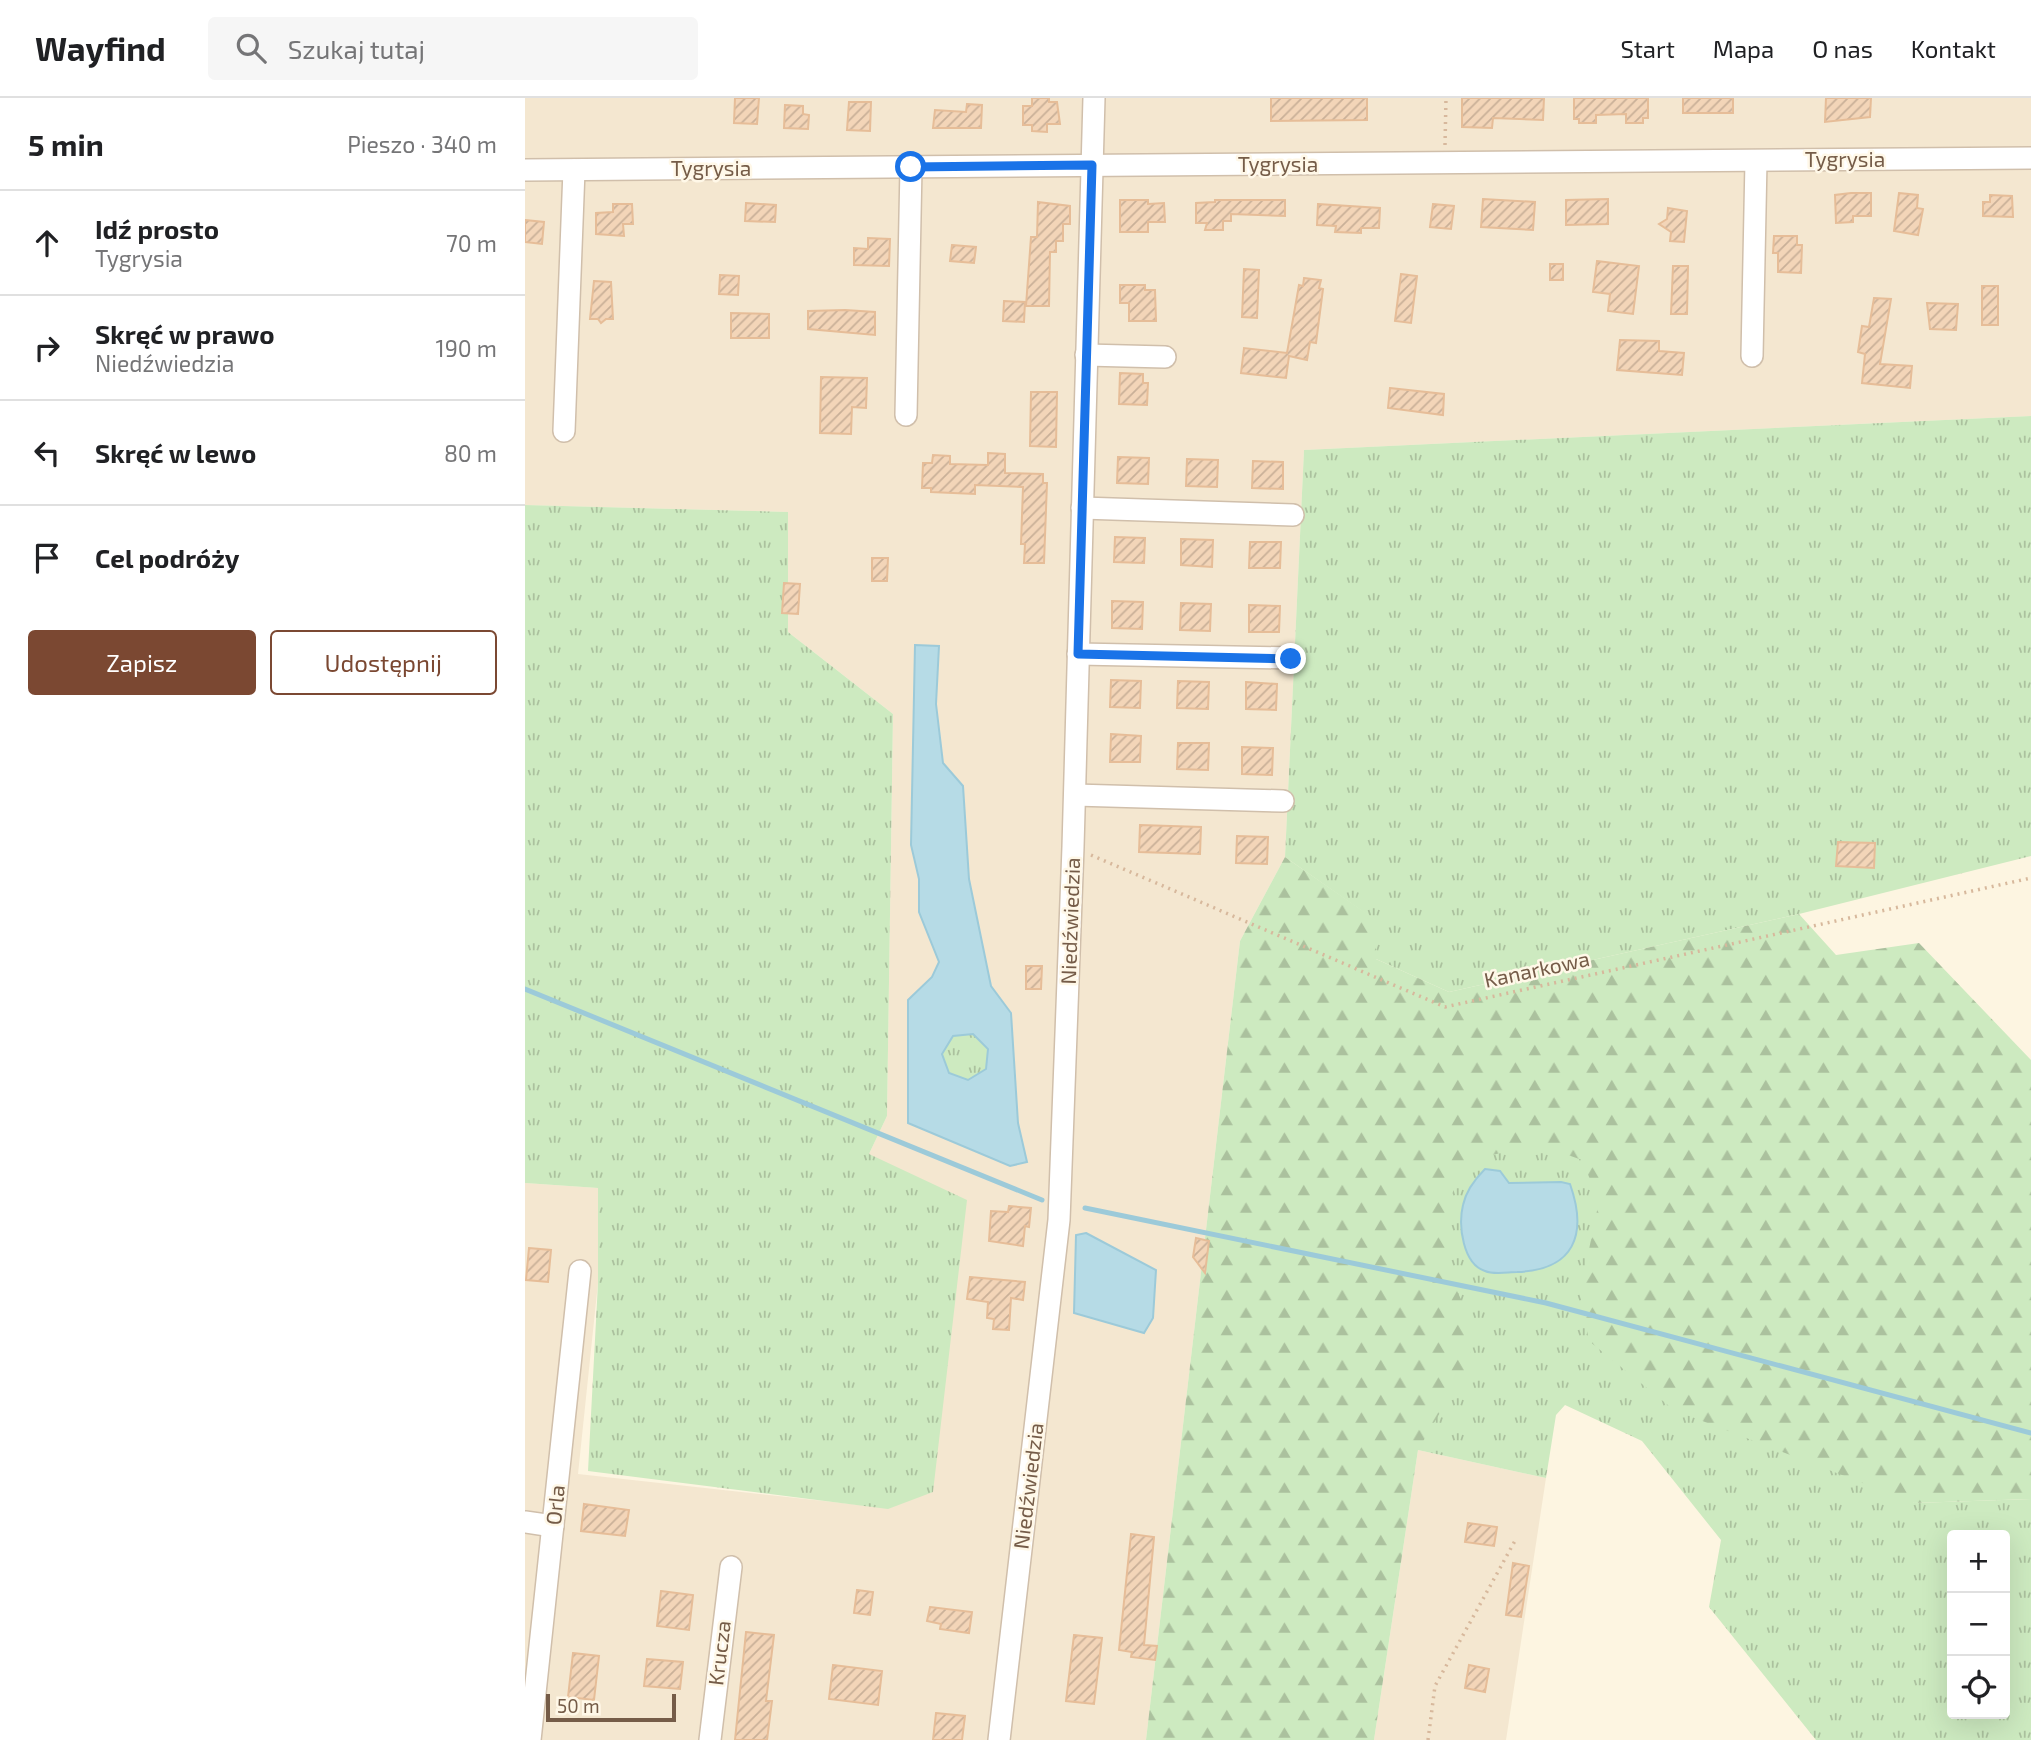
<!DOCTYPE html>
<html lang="pl">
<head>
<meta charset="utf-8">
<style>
  body { margin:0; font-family:"Exo 2",sans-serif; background:#f6f6f6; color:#202124 }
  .controls { position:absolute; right:21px; bottom:21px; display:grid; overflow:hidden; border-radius:7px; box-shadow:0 7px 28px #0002 }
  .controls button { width:63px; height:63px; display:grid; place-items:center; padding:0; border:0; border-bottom:2px solid #e0e0e0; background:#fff; color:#202124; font:35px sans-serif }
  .scale { position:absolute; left:21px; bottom:18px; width:130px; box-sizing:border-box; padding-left:7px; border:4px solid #755c48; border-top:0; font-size:19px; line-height:24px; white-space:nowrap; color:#755c48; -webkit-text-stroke:5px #fff8e8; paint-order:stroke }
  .stop { position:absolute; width:21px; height:21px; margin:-16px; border:5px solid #1a73e8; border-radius:50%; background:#fff }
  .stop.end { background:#1a73e8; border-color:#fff; box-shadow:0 2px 7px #0008 }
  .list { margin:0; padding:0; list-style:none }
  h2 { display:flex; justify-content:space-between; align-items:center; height:91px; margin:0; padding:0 28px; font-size:30px }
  h2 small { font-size:23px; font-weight:400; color:#757577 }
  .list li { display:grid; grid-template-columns:46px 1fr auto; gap:21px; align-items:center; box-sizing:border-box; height:105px; padding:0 28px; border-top:2px solid #e0e0e0 }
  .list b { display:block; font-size:26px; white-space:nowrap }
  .list p { margin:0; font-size:23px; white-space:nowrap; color:#757577 }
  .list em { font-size:23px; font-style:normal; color:#757577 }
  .actions { display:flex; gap:14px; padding:21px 28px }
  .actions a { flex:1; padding:16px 0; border:2px solid #7b4832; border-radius:7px; text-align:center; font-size:24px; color:#7b4832 }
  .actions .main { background:#7b4832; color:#fff }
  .icon { flex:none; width:38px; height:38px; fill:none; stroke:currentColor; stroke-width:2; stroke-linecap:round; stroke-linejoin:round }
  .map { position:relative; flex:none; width:1506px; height:1642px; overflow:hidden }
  header { display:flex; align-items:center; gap:42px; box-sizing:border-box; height:98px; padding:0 35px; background:#fff; border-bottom:2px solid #e0e0e0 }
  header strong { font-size:33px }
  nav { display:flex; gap:38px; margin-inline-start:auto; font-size:24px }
  .search { width:490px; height:63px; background:#f6f6f6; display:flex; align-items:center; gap:18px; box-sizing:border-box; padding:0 24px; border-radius:7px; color:#757577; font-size:26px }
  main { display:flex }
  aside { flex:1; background:#fff }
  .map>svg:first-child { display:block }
</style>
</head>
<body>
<header>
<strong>Wayfind</strong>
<div class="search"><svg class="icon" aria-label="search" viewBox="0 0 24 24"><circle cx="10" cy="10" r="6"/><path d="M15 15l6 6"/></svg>Szukaj tutaj</div>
<nav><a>Start</a><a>Mapa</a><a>O nas</a><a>Kontakt</a></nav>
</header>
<main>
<aside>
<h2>5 min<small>Pieszo · 340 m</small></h2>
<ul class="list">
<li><svg class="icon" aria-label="ahead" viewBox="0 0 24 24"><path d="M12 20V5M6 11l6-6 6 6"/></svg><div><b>Idź prosto</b><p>Tygrysia</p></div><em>70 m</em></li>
<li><svg class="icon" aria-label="right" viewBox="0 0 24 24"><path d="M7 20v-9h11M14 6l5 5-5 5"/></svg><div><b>Skręć w prawo</b><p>Niedźwiedzia</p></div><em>190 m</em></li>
<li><svg class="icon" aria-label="left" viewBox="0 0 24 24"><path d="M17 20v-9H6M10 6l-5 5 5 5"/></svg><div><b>Skręć w lewo</b></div><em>80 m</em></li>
<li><svg class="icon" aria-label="arrive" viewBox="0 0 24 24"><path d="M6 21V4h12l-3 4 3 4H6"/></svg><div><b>Cel podróży</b></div></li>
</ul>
<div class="actions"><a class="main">Zapisz</a><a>Udostępnij</a></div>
</aside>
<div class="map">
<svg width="1506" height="1642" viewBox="0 0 1506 1642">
  <defs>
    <pattern id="grass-tufts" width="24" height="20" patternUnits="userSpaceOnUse" patternTransform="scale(1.75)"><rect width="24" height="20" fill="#cdeac0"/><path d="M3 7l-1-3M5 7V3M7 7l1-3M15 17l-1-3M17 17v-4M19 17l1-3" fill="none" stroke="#abc19e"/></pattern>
    <pattern id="forest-firs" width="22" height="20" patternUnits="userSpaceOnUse" patternTransform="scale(1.75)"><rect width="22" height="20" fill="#cdeac0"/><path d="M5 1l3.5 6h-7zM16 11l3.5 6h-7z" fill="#abc19e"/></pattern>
    <pattern id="building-hatch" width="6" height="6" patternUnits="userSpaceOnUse" patternTransform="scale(1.75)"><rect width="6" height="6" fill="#f3d5b8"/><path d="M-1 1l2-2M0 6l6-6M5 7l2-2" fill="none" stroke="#c9b098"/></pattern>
  </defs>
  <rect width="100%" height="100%" fill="#fdf5e1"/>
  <g fill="#f4e7d0">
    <path d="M 0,0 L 1506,0 L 1506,318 L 779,352 L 760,759 L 715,843 L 621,1642 L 0,1642 L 0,1085 L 73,1090 L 73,1185 L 53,1376 L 363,1410 L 344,1056 L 362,1018 L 368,616 L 263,534 L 263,414 L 0,407 Z"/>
    <path d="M 893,1352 L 1021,1380 L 981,1642 L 849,1642 Z"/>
  </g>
  <g fill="url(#grass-tufts)" fill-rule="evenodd">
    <path d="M 1506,318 L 1506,758 L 1274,816 L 924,894 L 851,861 L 850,822 L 760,759 L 779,352 Z"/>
    <path d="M 0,407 L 263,414 L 263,534 L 368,616 L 362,1018 L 344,1056 L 442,1102 L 408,1394 L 363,1411 L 63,1373 L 73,1185 L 73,1090 L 0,1085 Z"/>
    <path d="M 449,936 L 463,951 L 461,971 L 443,982 L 424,975 L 417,956 L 428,938 Z"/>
    <path d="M 1047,997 L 1389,1405 L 1506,1401 L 1506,1642 L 1291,1642 L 1184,1509 L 1196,1442 L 1117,1343 L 1040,1307 L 1031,1317 L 1021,1380 L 893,1352 L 896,1040 ZM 1427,1437 L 1480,1437 L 1480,1616 L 1427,1616 Z"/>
  </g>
  <path fill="url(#forest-firs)" d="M 760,759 L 851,822 L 851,861 L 924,894 L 1274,816 L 1311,857 L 1394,845 L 1506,962 L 1506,1401 L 1389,1405 L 1149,1312 L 1064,1243 L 1055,1195 L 1074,1103 L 1057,1062 L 1012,1046 L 943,1063 L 922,1106 L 922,1172 L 943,1216 L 946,1262 L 893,1352 L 849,1642 L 621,1642 L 715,843 Z"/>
  <g fill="#b6dbe6" stroke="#9ccad9" stroke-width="2" fill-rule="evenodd">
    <path d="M 390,547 L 414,548 L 411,606 L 418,665 L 438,688 L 444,781 L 466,888 L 486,915 L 493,1025 L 502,1064 L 485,1068 L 383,1025 L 383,902 L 407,879 L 414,864 L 394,814 L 394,781 L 386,747 ZM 448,936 L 463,951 L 461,971 L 443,982 L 424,975 L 417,956 L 428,938 Z"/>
    <path d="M 960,1071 L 975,1073 L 984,1085 L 1036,1084 L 1045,1086 C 1063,1137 1049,1172 992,1174 C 983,1174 969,1177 960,1173 C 938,1166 933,1128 938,1107 C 941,1093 950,1081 960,1071 Z"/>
    <path d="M 561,1135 L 631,1172 L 628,1220 L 619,1235 L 549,1215 L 551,1137 Z"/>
  </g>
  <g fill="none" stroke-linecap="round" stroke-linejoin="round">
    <g stroke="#9ccad9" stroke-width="5">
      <path d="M 0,891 L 517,1102"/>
      <path d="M 560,1110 L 1021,1205 L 1506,1335"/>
    </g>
  </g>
  <g fill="url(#building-hatch)" stroke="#e6bd98" stroke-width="2">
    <path d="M 210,0 L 234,0 L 232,26 L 209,25 Z"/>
    <path d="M 507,0 L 524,0 L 524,4 L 532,4 L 535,26 L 522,26 L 522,34 L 507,33 L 507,27 L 498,27 L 498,8 L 507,8 Z"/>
    <path d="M 746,0 L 842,0 L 842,22 L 746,23 Z"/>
    <path d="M 937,0 L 1019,0 L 1018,22 L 968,20 L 967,30 L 937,29 Z"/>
    <path d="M 1049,0 L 1123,0 L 1123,20 L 1118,20 L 1118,25 L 1101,25 L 1101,16 L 1071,17 L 1071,25 L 1054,25 L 1054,21 L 1049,21 Z"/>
    <rect x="1158" y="0" width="50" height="15"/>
    <path d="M 1301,0 L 1346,0 L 1345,19 L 1300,24 Z"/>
    <path d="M 324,4 L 346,4 L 345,33 L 322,32 Z"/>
    <path d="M 442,6 L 457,7 L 456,30 L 408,30 L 410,12 L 441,14 Z"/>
    <path d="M 260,7 L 278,8 L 278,16 L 284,17 L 283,31 L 259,30 Z"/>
    <path d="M 1326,95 L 1346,95 L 1346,118 L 1328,118 L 1328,124 L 1311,125 L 1310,97 Z"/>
    <path d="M 1374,95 L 1393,97 L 1392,110 L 1398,111 L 1393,137 L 1369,133 Z"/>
    <path d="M 1465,97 L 1487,98 L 1488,119 L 1458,118 L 1458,104 L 1465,104 Z"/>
    <path d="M 958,101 L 1010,104 L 1008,132 L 956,129 Z"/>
    <path d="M 1083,101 L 1083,126 L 1041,127 L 1041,102 Z"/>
    <path d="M 595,102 L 623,102 L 623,106 L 639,105 L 640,124 L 623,124 L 623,134 L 595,134 Z"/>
    <path d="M 690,102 L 760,102 L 760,118 L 706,116 L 706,123 L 698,123 L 698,132 L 680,132 L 682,125 L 671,125 L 671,105 L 690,104 Z"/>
    <path d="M 513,104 L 545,108 L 545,126 L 538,126 L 538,143 L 531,143 L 531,154 L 525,154 L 524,208 L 501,208 L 506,139 L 512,139 Z"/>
    <path d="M 221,105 L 251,107 L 250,124 L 220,123 Z"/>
    <path d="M 88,106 L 107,106 L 108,126 L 98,126 L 99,138 L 71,136 L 71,115 L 88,114 Z"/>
    <path d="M 793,106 L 855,110 L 854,130 L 836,130 L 836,135 L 810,134 L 811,128 L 792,127 Z"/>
    <path d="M 908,106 L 929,108 L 926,131 L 905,129 Z"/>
    <path d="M 1143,110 L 1162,113 L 1159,144 L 1145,143 L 1146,134 L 1134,126 L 1142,121 Z"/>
    <path d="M 0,122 L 19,124 L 17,146 L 0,144 Z"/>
    <path d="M 1249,138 L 1272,138 L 1272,147 L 1277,147 L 1276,175 L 1253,174 L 1253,155 L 1248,155 Z"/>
    <path d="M 343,140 L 365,141 L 364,168 L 329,167 L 329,150 L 343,151 Z"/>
    <path d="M 427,147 L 451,149 L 449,165 L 425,163 Z"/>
    <path d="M 1072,163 L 1114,168 L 1108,216 L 1083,213 L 1085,196 L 1068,194 Z"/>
    <rect x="1025" y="166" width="13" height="16"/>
    <path d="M 1148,168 L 1163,168 L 1162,216 L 1146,216 Z"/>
    <path d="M 719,171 L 734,172 L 732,220 L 717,219 Z"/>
    <path d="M 876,176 L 892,178 L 886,225 L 870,223 Z"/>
    <path d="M 195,177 L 214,178 L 213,197 L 194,196 Z"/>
    <path d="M 779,180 L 796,182 L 794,190 L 798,191 L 791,245 L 785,244 L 782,262 L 764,258 L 761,280 L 716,275 L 719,250 L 762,255 L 774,187 L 778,188 Z"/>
    <path d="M 69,183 L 86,184 L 88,221 L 81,221 L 76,225 L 73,221 L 65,221 Z"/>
    <path d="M 595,187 L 620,187 L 620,192 L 630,192 L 631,223 L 604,223 L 604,205 L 595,205 Z"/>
    <rect x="1457" y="188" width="16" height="39"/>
    <path d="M 1349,200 L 1366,201 L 1355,266 L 1387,268 L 1385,290 L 1337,285 L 1340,256 L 1333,254 L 1337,228 L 1344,229 Z"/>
    <path d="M 479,203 L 500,204 L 499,224 L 478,223 Z"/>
    <path d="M 1402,205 L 1433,206 L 1431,232 L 1405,231 Z"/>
    <path d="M 320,212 L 350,214 L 350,237 L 283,231 L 283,213 Z"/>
    <path d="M 206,215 L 244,216 L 244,240 L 206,240 Z"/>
    <path d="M 1095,242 L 1134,243 L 1134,253 L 1159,255 L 1157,277 L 1092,272 Z"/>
    <path d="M 595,275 L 618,276 L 618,285 L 623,285 L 622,307 L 594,306 Z"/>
    <path d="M 296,279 L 342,280 L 341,310 L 327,309 L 326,336 L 295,335 Z"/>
    <path d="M 865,290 L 919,296 L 918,317 L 863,310 Z"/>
    <path d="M 506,294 L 532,294 L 531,349 L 505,348 Z"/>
    <path d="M 463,355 L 480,356 L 480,375 L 518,376 L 518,385 L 522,385 L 519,465 L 499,465 L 500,446 L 496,446 L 498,389 L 450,387 L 450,396 L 406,394 L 406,390 L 397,390 L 398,365 L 407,365 L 408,357 L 425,358 L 425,366 L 463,367 Z"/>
    <path d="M 593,359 L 624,360 L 623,386 L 592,385 Z"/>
    <path d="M 662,361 L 693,362 L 692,389 L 661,388 Z"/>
    <path d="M 728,363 L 758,364 L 758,391 L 727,390 Z"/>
    <path d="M 590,439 L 620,440 L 619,465 L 589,464 Z"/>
    <path d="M 656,441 L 688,442 L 687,469 L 656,467 Z"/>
    <path d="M 725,444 L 756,444 L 755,470 L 724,470 Z"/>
    <path d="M 347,460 L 363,460 L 362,483 L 347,483 Z"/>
    <path d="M 259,485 L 275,486 L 273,516 L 257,515 Z"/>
    <path d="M 587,503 L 618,504 L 617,531 L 587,530 Z"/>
    <path d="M 656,505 L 686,506 L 685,533 L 655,532 Z"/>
    <path d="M 724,507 L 755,508 L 754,534 L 724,534 Z"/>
    <path d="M 586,582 L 616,583 L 615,610 L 585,609 Z"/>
    <path d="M 653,583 L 684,584 L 683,611 L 652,610 Z"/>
    <path d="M 721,584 L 752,586 L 751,612 L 721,611 Z"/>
    <path d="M 586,636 L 616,638 L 615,664 L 585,664 Z"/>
    <path d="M 653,645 L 684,645 L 683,672 L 652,671 Z"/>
    <path d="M 717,649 L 748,650 L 747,677 L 717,676 Z"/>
    <path d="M 615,727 L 676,729 L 675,756 L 614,754 Z"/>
    <path d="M 712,738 L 743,739 L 742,766 L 711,765 Z"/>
    <path d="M 1313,744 L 1350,745 L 1349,770 L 1311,768 Z"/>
    <path d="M 501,868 L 517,868 L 516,891 L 501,891 Z"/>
    <path d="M 484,1108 L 506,1110 L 504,1129 L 500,1128 L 498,1148 L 464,1143 L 466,1113 L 483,1114 Z"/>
    <path d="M 671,1140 L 684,1143 L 680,1175 L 668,1159 Z"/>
    <path d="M 4,1150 L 26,1152 L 23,1184 L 1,1182 Z"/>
    <path d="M 445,1179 L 500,1184 L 498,1202 L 486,1200 L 484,1232 L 468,1231 L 469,1221 L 462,1220 L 463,1204 L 442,1201 Z"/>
    <path d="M 59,1406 L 104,1412 L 100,1438 L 56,1433 Z"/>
    <path d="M 943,1425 L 972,1429 L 969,1448 L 940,1444 Z"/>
    <path d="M 606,1436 L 629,1439 L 619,1547 L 632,1548 L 630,1562 L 606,1559 L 607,1554 L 594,1552 Z"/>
    <path d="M 988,1465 L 1004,1468 L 996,1519 L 981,1517 Z"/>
    <path d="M 332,1492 L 348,1494 L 345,1517 L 329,1515 Z"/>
    <path d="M 136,1493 L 168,1497 L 164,1532 L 132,1528 Z"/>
    <path d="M 405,1509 L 447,1514 L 444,1535 L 415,1531 L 416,1526 L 402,1523 Z"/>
    <path d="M 221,1534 L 249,1537 L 241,1603 L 247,1603 L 242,1642 L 210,1642 Z"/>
    <path d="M 549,1537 L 577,1540 L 569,1606 L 541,1603 Z"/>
    <path d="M 48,1555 L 74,1558 L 69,1602 L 43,1599 Z"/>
    <path d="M 122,1561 L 158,1564 L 155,1591 L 119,1588 Z"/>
    <path d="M 308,1567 L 357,1573 L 353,1607 L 304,1601 Z"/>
    <path d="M 944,1567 L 964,1571 L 960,1594 L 940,1590 Z"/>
    <path d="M 411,1615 L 440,1618 L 437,1642 L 408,1642 Z"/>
  </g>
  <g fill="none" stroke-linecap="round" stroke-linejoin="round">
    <g stroke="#d0bfab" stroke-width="24">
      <g id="minor">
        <path d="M 0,72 L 1506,60"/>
        <path d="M 561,257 L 640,259"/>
        <path d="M 1227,258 L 1231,63"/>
        <path d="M 381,317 L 386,69"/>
        <path d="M 39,333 L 49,72"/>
        <path d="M 557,410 L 768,417"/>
        <path d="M 553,556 L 766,560"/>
        <path d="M 550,697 L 758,703"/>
        <path d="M 0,1424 L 28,1428"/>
        <path d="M 5,1642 L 55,1173"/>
        <path d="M 185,1642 L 206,1469"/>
        <path d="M 474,1642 L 534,1122 L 548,749 L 569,0"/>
      </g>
    </g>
    <g stroke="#d7b89c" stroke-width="3.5" stroke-dasharray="2 5" stroke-linecap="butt">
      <path d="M 920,47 L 921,0"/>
      <path d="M 566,757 L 920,909 L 1506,780"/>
      <path d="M 903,1642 L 910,1588 L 991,1441"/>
    </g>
    <use href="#minor" stroke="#fff" stroke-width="21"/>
  </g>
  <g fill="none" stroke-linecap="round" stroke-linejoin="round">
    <path stroke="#1a73e8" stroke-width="9" d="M 386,69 L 567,67 L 553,556 L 766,561"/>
  </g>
  <g text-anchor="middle" stroke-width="5" stroke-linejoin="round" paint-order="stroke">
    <g font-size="21" fill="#755c48" stroke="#fff8e8">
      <text x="1320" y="69">Tygrysia</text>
      <text x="753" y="74">Tygrysia</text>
      <text x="186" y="78">Tygrysia</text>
      <text transform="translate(546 823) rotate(-88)" y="7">Niedźwiedzia</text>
      <text transform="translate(1012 872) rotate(-12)" y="7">Kanarkowa</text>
      <text transform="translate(504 1388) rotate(-83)" y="7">Niedźwiedzia</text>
      <text transform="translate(31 1407) rotate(-84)" y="7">Orla</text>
      <text transform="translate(195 1555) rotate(-83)" y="7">Krucza</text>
    </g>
  </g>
</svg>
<div class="controls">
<button>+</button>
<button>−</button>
<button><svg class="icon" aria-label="locate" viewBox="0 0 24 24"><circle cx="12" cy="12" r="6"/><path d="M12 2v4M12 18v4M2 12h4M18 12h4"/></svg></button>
</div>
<div class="scale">50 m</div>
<div class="stop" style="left:386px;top:69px"></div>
<div class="stop end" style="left:766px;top:561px"></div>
</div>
</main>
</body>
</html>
